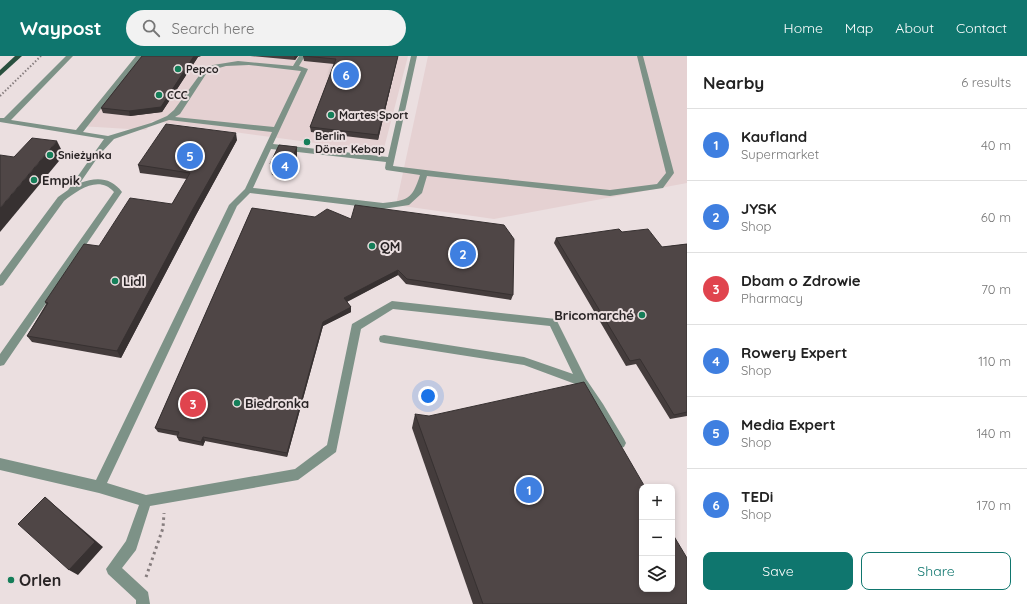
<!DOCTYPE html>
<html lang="en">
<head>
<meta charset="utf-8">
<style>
  body { margin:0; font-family:Quicksand,sans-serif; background:#f2f2f2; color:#222 }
  .controls { position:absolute; right:12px; bottom:12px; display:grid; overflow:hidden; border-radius:8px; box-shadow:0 2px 6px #0003 }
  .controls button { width:36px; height:36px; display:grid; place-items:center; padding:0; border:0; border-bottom:1px solid #e0e0e0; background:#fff; color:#222; font:20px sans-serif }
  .you { position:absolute; left:428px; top:340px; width:14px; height:14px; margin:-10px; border:3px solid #fff; border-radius:50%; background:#1a73e8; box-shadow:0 0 0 6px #1a73e833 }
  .badge { display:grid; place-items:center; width:26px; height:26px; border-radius:50%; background:#0f766e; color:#fff; font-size:13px; font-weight:700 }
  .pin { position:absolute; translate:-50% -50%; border:2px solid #fff; box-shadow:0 1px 4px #0006 }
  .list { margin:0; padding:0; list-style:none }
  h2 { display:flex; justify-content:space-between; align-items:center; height:52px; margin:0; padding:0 16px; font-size:17px }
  h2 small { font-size:13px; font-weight:400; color:#767676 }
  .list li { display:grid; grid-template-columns:26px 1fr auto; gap:12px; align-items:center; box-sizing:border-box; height:72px; padding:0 16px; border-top:1px solid #e0e0e0 }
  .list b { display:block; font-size:15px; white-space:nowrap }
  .list p { margin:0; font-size:13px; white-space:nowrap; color:#767676 }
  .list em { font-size:13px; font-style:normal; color:#767676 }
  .actions { display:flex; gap:8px; padding:12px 16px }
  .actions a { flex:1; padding:9px 0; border:1px solid #0f766e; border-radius:8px; text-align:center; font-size:14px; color:#0f766e }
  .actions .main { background:#0f766e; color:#fff }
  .icon { flex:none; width:22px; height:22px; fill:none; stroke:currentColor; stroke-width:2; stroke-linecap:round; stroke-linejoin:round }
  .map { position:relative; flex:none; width:687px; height:548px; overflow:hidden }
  header { display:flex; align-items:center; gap:24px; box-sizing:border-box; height:56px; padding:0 20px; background:#0f766e; color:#fff }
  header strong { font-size:19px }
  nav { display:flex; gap:22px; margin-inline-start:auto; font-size:14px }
  .search { width:280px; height:36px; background:#f2f2f2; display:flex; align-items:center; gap:10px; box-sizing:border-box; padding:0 14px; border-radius:22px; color:#767676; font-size:15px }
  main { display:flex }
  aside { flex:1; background:#fff }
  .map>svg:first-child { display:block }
</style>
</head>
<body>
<header>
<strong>Waypost</strong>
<div class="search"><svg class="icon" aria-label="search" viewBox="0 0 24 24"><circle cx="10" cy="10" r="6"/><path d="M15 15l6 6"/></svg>Search here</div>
<nav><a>Home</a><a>Map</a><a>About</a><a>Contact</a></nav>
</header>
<main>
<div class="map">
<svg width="687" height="548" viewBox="0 0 687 548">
  <rect width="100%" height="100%" fill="#ebdfe0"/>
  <g fill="#e5d1d2">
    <path d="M 136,0 L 408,0 L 383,96 L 152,65 L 146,74 L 79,70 Z"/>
    <path d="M 428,0 L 687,0 L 687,127 L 494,163 L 396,149 Z"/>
  </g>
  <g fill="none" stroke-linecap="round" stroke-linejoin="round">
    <path stroke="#867d7e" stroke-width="2" stroke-dasharray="1.5 2" stroke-linecap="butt" d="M 0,40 L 41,0"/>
    <path stroke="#867d7e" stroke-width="3" stroke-dasharray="2.5 3.5" stroke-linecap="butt" d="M 146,521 L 163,472 L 164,457"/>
    <path fill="#7d9287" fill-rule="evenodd" d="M 66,0 L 73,0 L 11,64 L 76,74 L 136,0 L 142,0 L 83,76 L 108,80 L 151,67 L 167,60 L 174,54 L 204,13 L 213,9 L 238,5 L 293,10 L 299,0 L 305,0 L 299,10 L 308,13 L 273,88 L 388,101 L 411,0 L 417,0 L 393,110 L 466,119 L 610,134 L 657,128 L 666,117 L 637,0 L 643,0 L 674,117 L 663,132 L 610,140 L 427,120 L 422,137 L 409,149 L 383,153 L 250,137 L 237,150 L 107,427 L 146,439 L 295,413 L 327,389 L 352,268 L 392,245 L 556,263 L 586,323 L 603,348 L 624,383 L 626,387 L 624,391 L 620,392 L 616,391 L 595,354 L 578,329 L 524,309 L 384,287 L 380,286 L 379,283 L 380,280 L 384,279 L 524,301 L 573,318 L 550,270 L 393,253 L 361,273 L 336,396 L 298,424 L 150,450 L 136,494 L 122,512 L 148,536 L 150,548 L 136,548 L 136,544 L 108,518 L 106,513 L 126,485 L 139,449 L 99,437 L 0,414 L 0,402 L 96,424 L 229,149 L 245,133 L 272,76 L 169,64 L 114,83 L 100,98 L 80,127 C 96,121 111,121 122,136 L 4,309 L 0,310 L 0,298 L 114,136 C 99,119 78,134 64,145 L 3,229 L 0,230 L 0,219 L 58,141 L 68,134 L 104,83 L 0,66 L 0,62 L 4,62 ZM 249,9 L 301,15 L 274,71 L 175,61 L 180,58 L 208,15 L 226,10 ZM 271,93 L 386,106 L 385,112 L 386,114 L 420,119 C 412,144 408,144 383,147 L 253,132 Z"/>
    <path fill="#29503f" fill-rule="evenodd" d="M 15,0 L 22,0 L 0,20 L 0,14 Z"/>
  </g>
  <g fill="#443c3c">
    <path d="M 142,0 L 201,0 L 198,1 L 162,56 L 130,60 L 103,57 L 101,52 Z"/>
    <path d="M 250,0 L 298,0 L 295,4 Z"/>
    <path d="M 303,0 L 398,0 L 378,84 L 311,76 L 310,71 L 334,8 L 304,5 Z"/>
    <path d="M 237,84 L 196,159 L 121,302 L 32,286 L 27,280 L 46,248 L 45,246 L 99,190 L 172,148 L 187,123 L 140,117 L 138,109 Z"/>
    <path d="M 297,91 L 297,101 L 289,122 L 272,119 L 270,108 Z"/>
    <path d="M 252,152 L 513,239 L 511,244 L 406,228 L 398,219 L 347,246 L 351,251 L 351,256 L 323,270 L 287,401 L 205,385 L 203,390 L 179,385 L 177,381 L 178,380 L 158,376 L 155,372 Z"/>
    <path d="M 622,176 L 662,191 L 687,188 L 687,360 L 670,363 L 636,308 L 626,310 L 554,187 L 556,182 Z"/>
    <path d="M 415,358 L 687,548 L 473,548 L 412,372 Z"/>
  </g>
  <g fill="#373131">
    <path d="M 194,0 L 201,0 L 198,1 L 162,56 L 130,60 L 129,55 Z"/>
    <path d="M 294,0 L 298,0 L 295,4 Z"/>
    <path d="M 398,0 L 378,84 L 378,79 Z"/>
    <path d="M 236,77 L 237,84 L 196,159 L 121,302 L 117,295 L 194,151 Z"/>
    <path d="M 57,85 L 64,99 L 0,176 L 0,152 Z"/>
    <path d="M 297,91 L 297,101 L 289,122 L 288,111 Z"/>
    <path d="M 398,214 L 398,219 L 344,247 L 344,242 Z"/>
    <path d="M 351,251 L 351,256 L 323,270 L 287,401 L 287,397 L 323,266 Z"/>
    <path d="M 203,381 L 205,385 L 203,390 L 201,386 Z"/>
    <path d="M 45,441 L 53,448 L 103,491 L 78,519 L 69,514 Z"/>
  </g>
  <g fill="#4f4646" stroke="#373131">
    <path d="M 142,0 L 194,0 L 161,51 L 129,55 L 101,52 Z"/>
    <path d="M 303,0 L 398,0 L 378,79 L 310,71 L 336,3 Z"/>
    <path d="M 166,68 L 236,77 L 194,151 L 117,295 L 27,280 L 48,247 L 45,246 L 84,188 L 99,190 L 130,142 L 172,148 L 190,117 L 138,109 Z"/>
    <path d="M 32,82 L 57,85 L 0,152 L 0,99 L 14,101 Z"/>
    <path d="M 279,89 L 297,91 L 288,111 L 270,108 Z"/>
    <path d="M 355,149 L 504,169 L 514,183 L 513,239 L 407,223 L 398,214 L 344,242 L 351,251 L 323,266 L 287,397 L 203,381 L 201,386 L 177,381 L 179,376 L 155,372 L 252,152 L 315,161 L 327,153 L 351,163 Z"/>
    <path d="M 619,173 L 622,176 L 648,173 L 662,191 L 687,188 L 687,356 L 674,359 L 640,303 L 630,305 L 556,182 Z"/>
    <path d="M 584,326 L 645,431 L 642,431 L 642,533 L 672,533 L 672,477 L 687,502 L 687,548 L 483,548 L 415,358 L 429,360 Z"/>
    <path d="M 45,441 L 95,486 L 69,514 L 18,468 Z"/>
  </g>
  <g fill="#157e59" stroke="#ebdfe0" stroke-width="1.5">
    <circle cx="178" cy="13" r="4"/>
    <circle cx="159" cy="39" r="4"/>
    <circle cx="331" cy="59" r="4"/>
    <circle cx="307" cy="86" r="4"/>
    <circle cx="50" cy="99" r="4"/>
    <circle cx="34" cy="124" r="4"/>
    <circle cx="372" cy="190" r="4"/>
    <circle cx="115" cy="225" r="4"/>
    <circle cx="642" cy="259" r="4"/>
    <circle cx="237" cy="347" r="4"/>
    <circle cx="11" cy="524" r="4"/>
  </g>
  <g text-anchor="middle" stroke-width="4" stroke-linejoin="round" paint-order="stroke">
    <g font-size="11" font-weight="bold" fill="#282324" stroke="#ebdfe0" text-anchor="start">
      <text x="186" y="17">Pepco</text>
      <text x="167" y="43">CCC</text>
      <text x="339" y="63">Martes Sport</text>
      <text x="315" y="84">Berlin<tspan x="315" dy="13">Döner Kebap</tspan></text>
      <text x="58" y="103">Snieżynka</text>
    </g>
    <g font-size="13" font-weight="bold" fill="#282324" stroke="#ebdfe0" text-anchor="start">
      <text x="42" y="129">Empik</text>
      <text x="380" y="195">QM</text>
      <text x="123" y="230">Lidl</text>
      <text x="634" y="264" text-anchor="end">Bricomarché</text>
      <text x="245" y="352">Biedronka</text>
    </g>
    <g font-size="16" font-weight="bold" fill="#282324" stroke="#ebdfe0" text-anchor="start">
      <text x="19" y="530">Orlen</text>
    </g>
  </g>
</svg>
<div class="controls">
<button>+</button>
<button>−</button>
<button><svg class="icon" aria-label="layers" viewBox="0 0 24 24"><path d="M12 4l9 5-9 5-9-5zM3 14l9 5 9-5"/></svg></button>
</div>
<div class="you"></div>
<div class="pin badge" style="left:529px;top:434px;background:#3f7fe0">1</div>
<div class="pin badge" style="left:463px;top:198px;background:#3f7fe0">2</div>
<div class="pin badge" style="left:193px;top:348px;background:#e0444e">3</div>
<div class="pin badge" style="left:285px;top:110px;background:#3f7fe0">4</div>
<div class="pin badge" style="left:190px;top:100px;background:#3f7fe0">5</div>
<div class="pin badge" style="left:346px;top:19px;background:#3f7fe0">6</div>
</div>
<aside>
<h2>Nearby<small>6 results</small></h2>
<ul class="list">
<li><span class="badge" style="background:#3f7fe0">1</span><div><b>Kaufland</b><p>Supermarket</p></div><em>40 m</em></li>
<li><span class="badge" style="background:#3f7fe0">2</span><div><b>JYSK</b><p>Shop</p></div><em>60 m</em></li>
<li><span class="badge" style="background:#e0444e">3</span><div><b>Dbam o Zdrowie</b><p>Pharmacy</p></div><em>70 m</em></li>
<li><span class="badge" style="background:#3f7fe0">4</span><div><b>Rowery Expert</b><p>Shop</p></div><em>110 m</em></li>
<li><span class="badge" style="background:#3f7fe0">5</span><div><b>Media Expert</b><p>Shop</p></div><em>140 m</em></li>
<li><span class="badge" style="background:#3f7fe0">6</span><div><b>TEDi</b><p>Shop</p></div><em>170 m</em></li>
</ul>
<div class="actions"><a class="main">Save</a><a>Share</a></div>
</aside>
</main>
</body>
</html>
